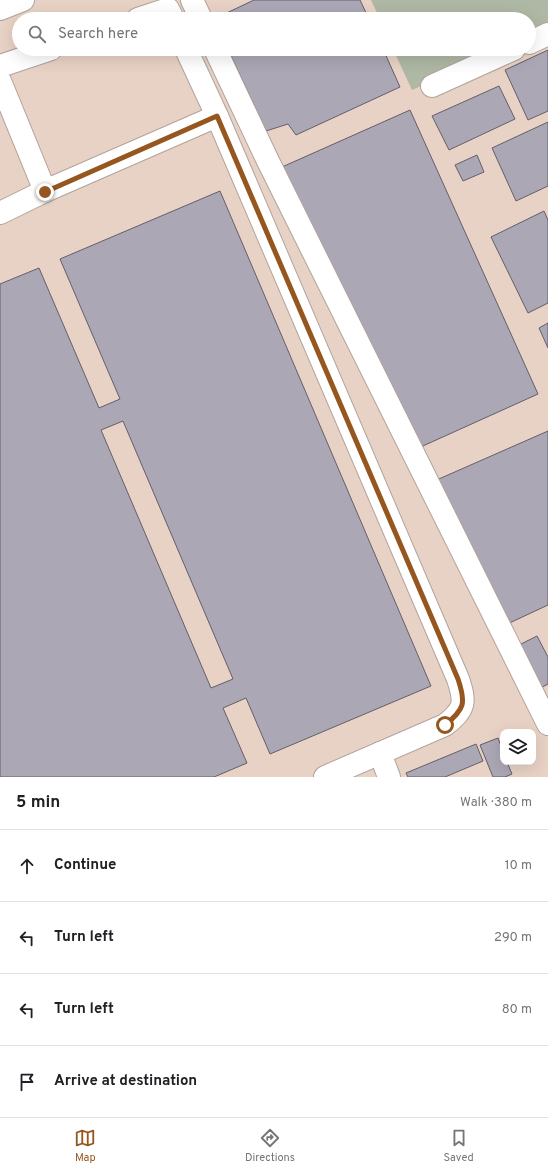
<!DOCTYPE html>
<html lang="en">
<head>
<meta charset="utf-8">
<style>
  body { margin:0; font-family:Overpass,sans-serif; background:#f6f6f6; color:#202124 }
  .controls { position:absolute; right:12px; bottom:12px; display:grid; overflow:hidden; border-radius:8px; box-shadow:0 4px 16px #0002 }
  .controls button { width:36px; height:36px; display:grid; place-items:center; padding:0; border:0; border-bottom:1px solid #e0e0e0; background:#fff; color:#202124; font:20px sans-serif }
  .stop { position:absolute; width:12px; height:12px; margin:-9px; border:3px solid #96561f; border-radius:50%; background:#fff }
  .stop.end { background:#96561f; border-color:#fff; box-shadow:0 1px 4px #0008 }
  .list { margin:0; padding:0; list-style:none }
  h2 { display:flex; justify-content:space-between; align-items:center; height:52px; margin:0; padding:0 16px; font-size:17px }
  h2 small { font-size:13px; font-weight:400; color:#757577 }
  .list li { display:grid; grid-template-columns:26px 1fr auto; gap:12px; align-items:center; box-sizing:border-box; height:72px; padding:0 16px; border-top:1px solid #e0e0e0 }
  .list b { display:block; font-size:15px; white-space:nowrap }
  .list em { font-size:13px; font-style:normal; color:#757577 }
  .icon { flex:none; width:22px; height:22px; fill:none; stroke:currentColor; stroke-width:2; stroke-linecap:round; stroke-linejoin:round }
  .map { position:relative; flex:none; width:548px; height:777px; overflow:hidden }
  .search { position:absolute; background:#fff; box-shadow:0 4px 16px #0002; left:12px; right:12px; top:12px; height:44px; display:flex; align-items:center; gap:10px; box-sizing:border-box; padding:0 14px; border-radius:22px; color:#757577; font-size:15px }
  .sheet { height:340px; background:#fff }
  nav { display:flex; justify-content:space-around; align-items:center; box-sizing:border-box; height:56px; border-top:1px solid #e0e0e0; background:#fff; font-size:11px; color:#757577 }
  nav a { display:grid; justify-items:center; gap:2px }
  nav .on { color:#96561f }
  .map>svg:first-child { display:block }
</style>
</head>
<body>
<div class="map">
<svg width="548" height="777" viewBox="0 0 548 777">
  <rect width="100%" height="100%" fill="#eeded5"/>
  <path fill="#e8d2c5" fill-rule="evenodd" d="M 0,0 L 548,0 L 548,777 L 0,777 ZM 19,19 L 529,19 L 529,49 L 19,49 ZM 503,732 L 533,732 L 533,762 L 503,762 Z"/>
  <g fill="#aeb8a4">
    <path d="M 371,0 L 548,0 L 548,31 L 529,39 L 529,19 L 380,19 Z"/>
    <path d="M 393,49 L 506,49 L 412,90 Z"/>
  </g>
  <g fill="#aca7b5" stroke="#635e6a" fill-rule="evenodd">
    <path d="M 254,0 L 360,0 L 369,19 L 214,19 Z"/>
    <path d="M 228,49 L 383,49 L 400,87 L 296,135 L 288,124 L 266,131 Z"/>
    <path d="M 548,50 L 548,111 L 528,120 L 505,70 Z"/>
    <path d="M 499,86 L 515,119 L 449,150 L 432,116 Z"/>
    <path d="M 410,110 L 538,394 L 414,450 L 282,167 Z"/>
    <path d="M 548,122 L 548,186 L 516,201 L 492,148 Z"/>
    <path d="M 477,155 L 484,172 L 463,181 L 455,165 Z"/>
    <path d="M 220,191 L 431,686 L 270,754 L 246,698 L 223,708 L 247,763 L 214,777 L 0,777 L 0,284 L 39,268 L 99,408 L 120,399 L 60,259 ZM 123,421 L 233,679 L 211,688 L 101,430 Z"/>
    <path d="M 544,211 L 548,220 L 548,303 L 528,313 L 491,237 Z"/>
    <path d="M 548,323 L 548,348 L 539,328 Z"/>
    <path d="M 548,431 L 548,605 L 503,626 L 432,482 Z"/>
    <path d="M 537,636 L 548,657 L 548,684 L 537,690 L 515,647 Z"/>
    <path d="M 498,738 L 503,752 L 503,762 L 507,762 L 512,774 L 505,777 L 493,777 L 480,745 Z"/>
    <path d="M 476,744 L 483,761 L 445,777 L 408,777 L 406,773 Z"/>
  </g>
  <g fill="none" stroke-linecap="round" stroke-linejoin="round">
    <g stroke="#b1a39b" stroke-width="24">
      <g id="minor">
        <path d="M 192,0 L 201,19"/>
        <path d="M 0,9 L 23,0"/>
        <path d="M 138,19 L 168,9 L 173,19"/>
        <path d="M 529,43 L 548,34"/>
        <path d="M 186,49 L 217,116 L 458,679 C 466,703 465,709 445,725 L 325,777"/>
        <path d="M 215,49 L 267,159 L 548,724"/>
        <path d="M 0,66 L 51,49"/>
        <path d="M 0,81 L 45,191"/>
        <path d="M 432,86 L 514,49"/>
        <path d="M 0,213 L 45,191 L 217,116"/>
        <path d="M 380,753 L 389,777"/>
      </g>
    </g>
    <use href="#minor" stroke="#fff" stroke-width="22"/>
  </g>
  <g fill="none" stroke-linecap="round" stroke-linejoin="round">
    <path stroke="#96561f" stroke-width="5" d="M 45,192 L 217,116 L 458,679 C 466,703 465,709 445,725"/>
  </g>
</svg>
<div class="controls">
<button><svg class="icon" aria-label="layers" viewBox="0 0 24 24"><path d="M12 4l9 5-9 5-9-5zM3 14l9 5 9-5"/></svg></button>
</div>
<div class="stop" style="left:445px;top:725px"></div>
<div class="stop end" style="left:45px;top:192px"></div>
<div class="search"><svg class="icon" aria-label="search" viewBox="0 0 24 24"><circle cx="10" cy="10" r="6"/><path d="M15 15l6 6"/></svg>Search here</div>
</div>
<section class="sheet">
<h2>5 min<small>Walk · 380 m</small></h2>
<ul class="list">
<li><svg class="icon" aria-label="ahead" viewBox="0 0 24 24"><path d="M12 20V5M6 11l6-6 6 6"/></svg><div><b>Continue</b></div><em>10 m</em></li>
<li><svg class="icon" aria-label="left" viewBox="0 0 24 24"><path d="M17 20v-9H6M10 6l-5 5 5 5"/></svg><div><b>Turn left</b></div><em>290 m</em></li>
<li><svg class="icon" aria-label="left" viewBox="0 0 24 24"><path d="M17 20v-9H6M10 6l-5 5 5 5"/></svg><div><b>Turn left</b></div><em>80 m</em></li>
<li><svg class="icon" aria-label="arrive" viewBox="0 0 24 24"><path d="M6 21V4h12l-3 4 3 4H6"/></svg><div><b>Arrive at destination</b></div></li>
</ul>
</section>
<nav>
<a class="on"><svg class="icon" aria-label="map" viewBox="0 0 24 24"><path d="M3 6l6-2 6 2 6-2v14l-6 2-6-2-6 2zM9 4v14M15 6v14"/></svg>Map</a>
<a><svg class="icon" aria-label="directions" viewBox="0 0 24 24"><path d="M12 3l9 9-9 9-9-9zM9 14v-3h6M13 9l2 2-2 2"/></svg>Directions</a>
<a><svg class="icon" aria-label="saved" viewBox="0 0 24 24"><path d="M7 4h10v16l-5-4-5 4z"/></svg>Saved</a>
</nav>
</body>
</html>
